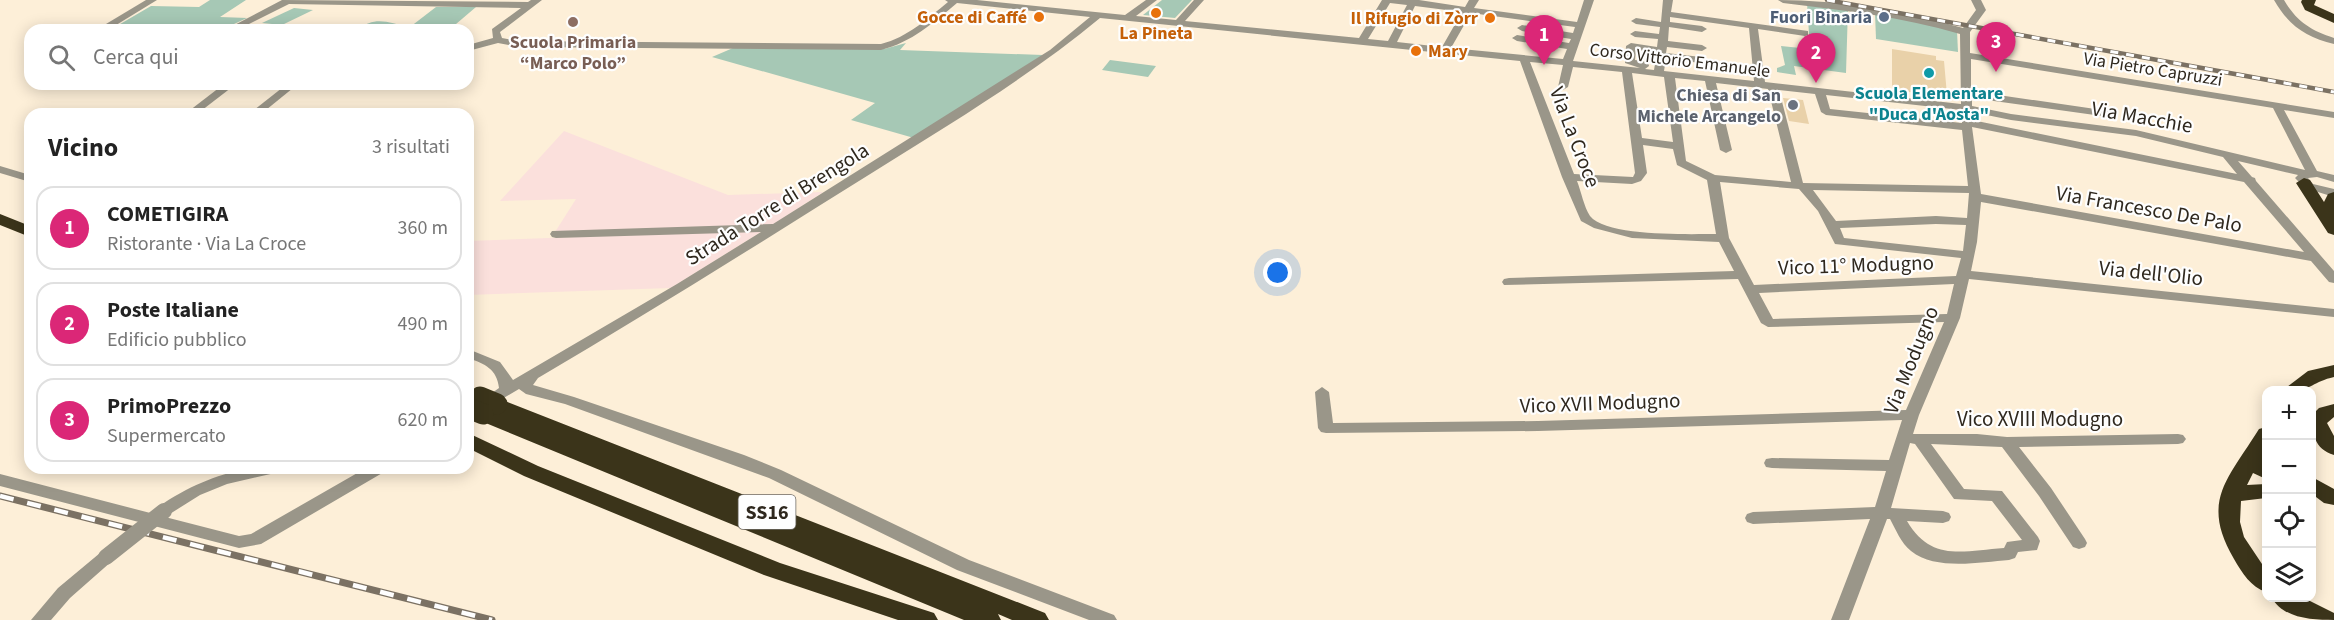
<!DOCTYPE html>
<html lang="it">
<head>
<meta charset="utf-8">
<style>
  body { margin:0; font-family:"Source Sans 3",sans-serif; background:#f2f2f2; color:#222 }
  .controls { position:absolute; right:18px; bottom:18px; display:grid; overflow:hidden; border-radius:12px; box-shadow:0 3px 15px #0003 }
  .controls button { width:54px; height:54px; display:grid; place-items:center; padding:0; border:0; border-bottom:2px solid #e0e0e0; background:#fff; color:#222; font:30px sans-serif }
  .you { position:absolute; left:1278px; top:273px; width:21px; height:21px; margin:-15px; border:4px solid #fff; border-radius:50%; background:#1a73e8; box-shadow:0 0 0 9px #1a73e833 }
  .badge { display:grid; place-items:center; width:39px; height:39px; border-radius:50%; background:#db2777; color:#fff; font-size:20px; font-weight:700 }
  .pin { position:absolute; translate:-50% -50px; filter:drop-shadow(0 2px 3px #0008) }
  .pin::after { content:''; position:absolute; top:32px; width:21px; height:18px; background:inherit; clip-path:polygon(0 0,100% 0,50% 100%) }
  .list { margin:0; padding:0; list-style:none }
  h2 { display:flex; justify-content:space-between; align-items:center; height:78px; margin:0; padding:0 24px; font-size:26px }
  h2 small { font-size:20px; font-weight:400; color:#767676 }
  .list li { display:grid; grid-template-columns:39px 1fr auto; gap:18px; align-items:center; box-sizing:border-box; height:84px; margin:0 12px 12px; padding:0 12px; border:2px solid #e0e0e0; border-radius:18px }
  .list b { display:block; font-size:22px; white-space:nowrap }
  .list p { margin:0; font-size:20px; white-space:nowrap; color:#767676 }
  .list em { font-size:20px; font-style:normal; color:#767676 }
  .icon { flex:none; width:33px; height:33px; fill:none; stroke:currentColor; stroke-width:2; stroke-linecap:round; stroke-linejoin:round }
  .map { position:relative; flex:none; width:2334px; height:620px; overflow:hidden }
  .search { position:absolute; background:#fff; box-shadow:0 3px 15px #0003; left:24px; top:24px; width:450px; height:66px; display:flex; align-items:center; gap:15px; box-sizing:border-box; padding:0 21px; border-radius:18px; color:#767676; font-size:22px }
  .panel { position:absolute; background:#fff; box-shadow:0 3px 15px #0003; left:24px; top:108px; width:450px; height:366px; border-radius:18px }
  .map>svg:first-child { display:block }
</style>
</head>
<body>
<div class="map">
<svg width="2334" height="620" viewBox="0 0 2334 620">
  <rect width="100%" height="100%" fill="#fdefd8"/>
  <g fill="#fbe0dc">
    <path d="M 564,131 L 728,195 L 823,192 L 771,226 L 555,232 L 576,199 L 500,201 Z"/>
    <path d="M 764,230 L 671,288 L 468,295 L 468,241 Z"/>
  </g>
  <g fill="#a6c8b5">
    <path d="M 210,0 L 246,0 L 220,17 L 247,18 L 221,30 L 110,30 L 151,6 L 199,7 Z"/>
    <path d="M 1162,0 L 1192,0 L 1175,18 L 1143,15 Z"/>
    <path d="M 1807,3 L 1848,8 L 1846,73 L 1794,66 L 1796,75 L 1777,72 L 1777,68 L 1785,65 L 1781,46 L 1810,49 Z"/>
    <path d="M 436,7 L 476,7 L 449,30 L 357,30 C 376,15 388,23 410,27 Z"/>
    <path d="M 294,8 L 313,10 L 282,25 L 262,23 Z"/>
    <path d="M 1875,13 L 1957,31 L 1958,52 L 1876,39 Z"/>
    <path d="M 906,43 L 900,50 L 1043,55 L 914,138 L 851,120 L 875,103 L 712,57 L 733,48 L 884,49 Z"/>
    <path d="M 1110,60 L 1156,66 L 1148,77 L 1102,70 Z"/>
  </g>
  <g fill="#e9d1a9">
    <path d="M 1892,49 L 1936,56 L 1936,60 L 1944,61 L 1947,95 L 1938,93 L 1939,97 L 1892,89 Z"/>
    <path d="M 1783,98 L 1803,100 L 1809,124 L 1789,121 Z"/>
  </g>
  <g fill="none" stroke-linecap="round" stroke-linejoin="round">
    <g fill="#9a9689" fill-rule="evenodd">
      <path d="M 146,0 L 157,0 L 108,30 L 96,30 Z"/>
      <path d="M 282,0 L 528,2 L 531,0 L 542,0 L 500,32 L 502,38 L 519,41 L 881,44 C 908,37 927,19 948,2 L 945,0 L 977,0 L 1125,15 L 1146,0 L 1157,0 L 1136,16 L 1176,20 L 1194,0 L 1204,0 L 1185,21 L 1359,38 L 1382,0 L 1419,0 L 1465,7 L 1469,0 L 1479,0 L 1474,8 L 1577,22 L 1584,0 L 1594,0 L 1573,61 L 1640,68 L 1625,63 L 1626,46 L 1631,43 L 1657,47 L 1658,39 L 1635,37 L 1630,34 L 1635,31 L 1659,34 L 1660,27 L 1636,24 L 1631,21 L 1636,18 L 1661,22 L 1663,0 L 1673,0 L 1671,12 L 1808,31 L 1808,35 L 1805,36 L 1758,29 L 1765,82 L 1961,104 L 1960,34 C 1902,17 1843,10 1783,3 L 1778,0 C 1840,0 1904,11 1963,28 L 1976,10 L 1971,0 L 1981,0 L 1986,10 L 1970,32 L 1970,53 L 2334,112 L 2334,118 L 2284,110 L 2317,171 L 2334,175 L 2334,182 L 2317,177 L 2308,178 L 2313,184 L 2334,189 L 2334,197 L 2305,188 L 2295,178 L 2298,175 L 2238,161 L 2252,177 L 2255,178 L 2256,181 L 2334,271 L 2334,283 L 2329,282 L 2311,261 L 1981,202 L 1977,242 L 1971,271 L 2334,309 L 2334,317 L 1969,279 L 1960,318 L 1919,415 L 1913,434 L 1977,434 L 2007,437 L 2178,434 L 2183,435 L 2186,439 L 2183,443 L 2178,444 L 2019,447 L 2051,488 L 2085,539 L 2087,543 L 2085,547 L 2079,549 L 2073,547 L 2039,496 L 2002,447 L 1931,444 L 1964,489 L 2002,491 L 2038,537 L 2040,541 L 2037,550 L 2018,552 L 2015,558 L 2009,560 C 1980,562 1936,571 1911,551 C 1901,543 1896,530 1890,519 L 1887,519 L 1849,620 L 1831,620 L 1870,519 L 1753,524 L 1747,522 L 1745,518 L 1747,514 L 1753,512 L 1875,507 L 1886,471 L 1772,468 L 1766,467 L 1764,463 L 1766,459 L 1772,458 L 1889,460 L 1902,420 L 1538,431 L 1326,433 L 1321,432 L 1318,428 L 1315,392 L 1322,387 L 1329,392 L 1333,423 L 1538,421 L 1906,410 L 1944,322 L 1768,327 L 1761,323 L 1738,279 L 1504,285 L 1502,282 L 1504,279 L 1509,278 L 1734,271 L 1719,242 L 1632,238 L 1594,228 L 1581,221 L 1562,177 L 1520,61 L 1100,18 C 1030,76 952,123 875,171 C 763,241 652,311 538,378 L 533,385 L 574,397 L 744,455 L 781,470 L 969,560 L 1114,615 L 1117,620 L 1089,620 L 957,570 L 769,478 L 565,404 L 526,394 L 519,389 L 490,406 L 480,406 L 478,403 L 499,388 C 497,369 485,364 468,358 L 468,349 L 500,362 L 513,380 L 677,284 L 761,232 L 556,238 L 552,237 L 550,234 L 552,231 L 773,224 L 1050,50 L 1090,17 L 957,3 C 933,23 912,42 881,50 L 519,47 L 498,43 L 468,51 L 468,45 L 493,38 L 492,29 L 521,8 L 289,4 L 237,30 L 225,30 ZM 1390,3 L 1407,5 L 1388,41 L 1368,39 ZM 1415,6 L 1462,12 L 1442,47 L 1397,42 ZM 1471,13 L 1575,27 L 1573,33 L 1522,25 L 1517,28 L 1522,31 L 1571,39 L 1569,43 L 1517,35 L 1512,38 L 1517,41 L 1567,49 L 1563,59 L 1451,48 ZM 1670,17 L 1749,28 L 1754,81 L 1664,71 L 1666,59 L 1701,63 L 1706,60 L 1701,57 L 1666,53 L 1667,47 L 1702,51 L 1707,48 L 1702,45 L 1668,41 L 1669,27 L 1702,32 L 1707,29 L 1702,26 L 1670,22 ZM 1636,50 L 1657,52 L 1654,70 L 1645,69 L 1649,66 L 1648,62 L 1635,60 ZM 1971,59 L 2273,108 L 2305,170 L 2136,130 L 2011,114 L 1972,106 L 1972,98 L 2109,117 L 2114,114 L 2109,111 L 1971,91 ZM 1530,62 L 1563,65 L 1558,87 L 1563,90 L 1568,87 L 1573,67 L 1622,72 L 1635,173 L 1633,177 L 1574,174 ZM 1632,73 L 1664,77 L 1673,142 L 1642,138 ZM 1675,78 L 1705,81 L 1720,150 L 1726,153 L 1732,150 L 1716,83 L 1768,89 L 1791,182 L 1715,175 L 1686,161 ZM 1779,90 L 1815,94 L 1821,112 L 1826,115 L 1962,130 L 1968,186 L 1803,183 ZM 1826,95 L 1961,110 L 1962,123 L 1830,109 ZM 1972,112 L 2011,120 L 2136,136 L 2223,157 L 2237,174 L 1972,120 ZM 1972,127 L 2244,182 L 2304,252 L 1981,194 ZM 1643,145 L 1673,149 L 1677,165 L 1707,180 L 1716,234 C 1690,234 1607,237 1590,216 C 1584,207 1581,191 1577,181 L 1632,184 L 1641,181 L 1647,173 ZM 1720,182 L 1799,189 L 1818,211 L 1835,244 L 1961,258 L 1956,276 L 1754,285 L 1729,238 ZM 1813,190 L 1969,193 L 1967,218 L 1936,216 L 1836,221 ZM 1936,224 L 1966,225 L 1963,251 L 1844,238 L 1840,228 ZM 1954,284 L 1947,314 L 1773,319 L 1759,293 ZM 1910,443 L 1915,444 L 1954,499 L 1992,501 L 2022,540 L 2007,542 L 2004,548 C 1962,551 1931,562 1907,521 L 1943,523 L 1949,521 L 1951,517 L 1949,513 L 1943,511 L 1891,508 Z"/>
      <path d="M 2274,0 L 2284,0 C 2296,21 2311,31 2334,38 L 2334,44 C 2306,37 2289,26 2274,0 Z"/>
      <path d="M 224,84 L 236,84 L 197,114 L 185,114 Z"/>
      <path d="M 287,84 L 298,84 L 261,114 L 249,114 Z"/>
      <path d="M 0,166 L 30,175 L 30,182 L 0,173 Z"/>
      <path d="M 249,468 L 283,468 L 281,472 L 275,473 L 227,484 L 200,495 L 165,517 L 239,536 L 251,534 L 366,468 L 386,468 L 384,472 L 261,544 L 239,548 L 0,486 L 0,474 L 158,515 L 156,511 L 158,507 C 189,486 213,476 249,468 Z"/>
      <path d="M 106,551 L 112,553 L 115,557 L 112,561 L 70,598 L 51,620 L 31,620 L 58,588 L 100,553 Z"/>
    </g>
    <g fill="#3b341a" fill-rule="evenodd">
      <path d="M 2302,0 L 2316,0 L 2314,5 L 2334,14 L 2334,23 L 2305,10 L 2301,2 Z"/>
      <path d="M 2304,178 L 2310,180 L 2324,202 L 2328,194 L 2334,192 L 2334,235 L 2328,233 L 2296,183 Z"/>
      <path d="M 0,214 L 30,226 L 30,237 L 0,225 Z"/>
      <path d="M 2334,365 L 2334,377 C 2311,382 2310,393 2283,390 L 2308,371 Z"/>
      <path d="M 497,398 L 1045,613 L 1049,620 L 1012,620 L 998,614 L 1001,620 L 964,620 L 476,419 L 473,414 L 476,409 L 483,407 L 490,409 L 769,522 L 490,409 L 487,404 L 490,399 Z"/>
      <path d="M 2334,404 L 2334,417 L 2327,423 L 2334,436 L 2334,455 C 2314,449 2312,433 2312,415 L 2319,408 Z"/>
      <path d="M 2266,427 L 2266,450 L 2262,458 L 2266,462 L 2266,479 L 2253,473 L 2247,485 L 2266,484 L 2266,498 L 2241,501 L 2240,522 L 2244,537 L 2266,570 L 2266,592 C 2251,587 2242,573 2234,559 C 2200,501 2228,479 2259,429 Z"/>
      <path d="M 468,433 L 538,466 L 780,563 L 934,613 L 938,620 L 898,620 L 764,575 L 524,476 L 468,448 Z"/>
      <path d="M 2312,477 L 2334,489 L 2334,505 L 2324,503 L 2312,494 Z"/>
      <path d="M 2272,598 L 2304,598 L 2334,613 L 2334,620 C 2313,620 2284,619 2272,598 Z"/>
    </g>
    <g stroke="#7b7163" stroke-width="4.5">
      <path id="rail-far1" d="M 1827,0 L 2334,92"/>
    </g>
    <g stroke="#7b7163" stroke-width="7">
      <path id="rail" d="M 0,496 L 492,620"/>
    </g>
    <use href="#rail-far1" stroke="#fefefe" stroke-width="3" stroke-dasharray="8" stroke-linecap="butt"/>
    <use href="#rail" stroke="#fefefe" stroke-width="4.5" stroke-dasharray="14" stroke-linecap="butt"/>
    <path stroke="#9a9689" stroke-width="16" d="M 106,557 L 164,511"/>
    <g stroke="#3b341a" stroke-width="21">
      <path d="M 480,397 L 497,404"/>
      <path d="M 468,408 L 483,414"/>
    </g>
  </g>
  <g fill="#e8710a" stroke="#fefefe" stroke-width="2">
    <circle cx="1156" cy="13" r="6"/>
    <circle cx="1039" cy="17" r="6"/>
    <circle cx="1490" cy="18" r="6"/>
    <circle cx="1416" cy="51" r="6"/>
  </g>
  <circle fill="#5c6f8a" stroke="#fefefe" stroke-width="2" cx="1884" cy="17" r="6"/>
  <circle fill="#8d6e63" stroke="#fefefe" stroke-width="2" cx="573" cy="22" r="6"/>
  <circle fill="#0f9aa8" stroke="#fefefe" stroke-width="2" cx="1929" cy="73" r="6"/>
  <circle fill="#6b7280" stroke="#fefefe" stroke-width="2" cx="1793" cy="105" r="6"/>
  <g text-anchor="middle" stroke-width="4.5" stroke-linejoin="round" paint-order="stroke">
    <g font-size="18" font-weight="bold" fill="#c56008" stroke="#fefefe" text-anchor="end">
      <text x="1027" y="23">Gocce di Caffé</text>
      <text x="1478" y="24">Il Rifugio di Zòrr</text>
      <text x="1156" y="39" text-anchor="middle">La Pineta</text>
      <text x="1428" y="57" text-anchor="start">Mary</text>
    </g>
    <g font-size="18" font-weight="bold" fill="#4e5e75" stroke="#fefefe" text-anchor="end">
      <text x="1872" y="23">Fuori Binaria</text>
    </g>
    <g font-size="18" font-weight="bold" fill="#785e54" stroke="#fefefe">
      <text x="573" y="48">Scuola Primaria<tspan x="573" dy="21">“Marco Polo”</tspan></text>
    </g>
    <g font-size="18" fill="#2f281e" stroke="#fefefe">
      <text transform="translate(1680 60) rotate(7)" y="6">Corso Vittorio Emanuele</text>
      <text transform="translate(2153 69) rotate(9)" y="6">Via Pietro Capruzzi</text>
    </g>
    <g font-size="18" font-weight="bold" fill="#0d838f" stroke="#fefefe">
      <text x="1929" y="99">Scuola Elementare<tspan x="1929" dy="21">"Duca d'Aosta"</tspan></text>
    </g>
    <g font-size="18" font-weight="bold" fill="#5b616d" stroke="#fefefe" text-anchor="end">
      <text x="1781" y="101">Chiesa di San<tspan x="1781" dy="21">Michele Arcangelo</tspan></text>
    </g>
    <rect fill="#fefefe" stroke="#6d6861" stroke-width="1.5" x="738.5" y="495" width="57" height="34" rx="4.5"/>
    <g font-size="20" font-weight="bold" fill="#2f281e">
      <text x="767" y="519">SS16</text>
    </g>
    <g font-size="21" fill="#2f281e" stroke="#fefefe">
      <text transform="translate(2142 117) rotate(10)" y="7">Via Macchie</text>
      <text transform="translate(1575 137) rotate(69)" y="7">Via La Croce</text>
      <text transform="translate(777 204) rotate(-32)" y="7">Strada Torre di Brengola</text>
      <text transform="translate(2149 209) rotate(10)" y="7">Via Francesco De Palo</text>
      <text transform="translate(1856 265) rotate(-2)" y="7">Vico 11° Modugno</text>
      <text transform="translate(2151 273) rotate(6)" y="7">Via dell'Olio</text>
      <text transform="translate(1911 360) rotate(-68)" y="7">Via Modugno</text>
      <text transform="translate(1600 403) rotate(-2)" y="7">Vico XVII Modugno</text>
      <text x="2040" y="426">Vico XVIII Modugno</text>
    </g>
  </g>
</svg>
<div class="controls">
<button>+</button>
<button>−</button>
<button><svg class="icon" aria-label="locate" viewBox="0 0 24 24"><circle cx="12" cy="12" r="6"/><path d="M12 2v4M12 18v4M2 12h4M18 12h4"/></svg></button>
<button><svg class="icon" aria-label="layers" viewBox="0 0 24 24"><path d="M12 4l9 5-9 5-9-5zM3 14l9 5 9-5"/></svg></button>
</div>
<div class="you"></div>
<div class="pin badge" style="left:1544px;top:65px">1</div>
<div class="pin badge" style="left:1816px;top:83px">2</div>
<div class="pin badge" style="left:1996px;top:72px">3</div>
<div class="search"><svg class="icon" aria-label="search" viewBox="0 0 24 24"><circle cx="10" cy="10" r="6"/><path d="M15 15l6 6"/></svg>Cerca qui</div>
<section class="panel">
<h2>Vicino<small>3 risultati</small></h2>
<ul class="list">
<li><span class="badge">1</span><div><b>COMETIGIRA</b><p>Ristorante · Via La Croce</p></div><em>360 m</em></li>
<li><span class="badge">2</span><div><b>Poste Italiane</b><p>Edificio pubblico</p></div><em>490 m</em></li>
<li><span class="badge">3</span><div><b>PrimoPrezzo</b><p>Supermercato</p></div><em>620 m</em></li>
</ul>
</section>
</div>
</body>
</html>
